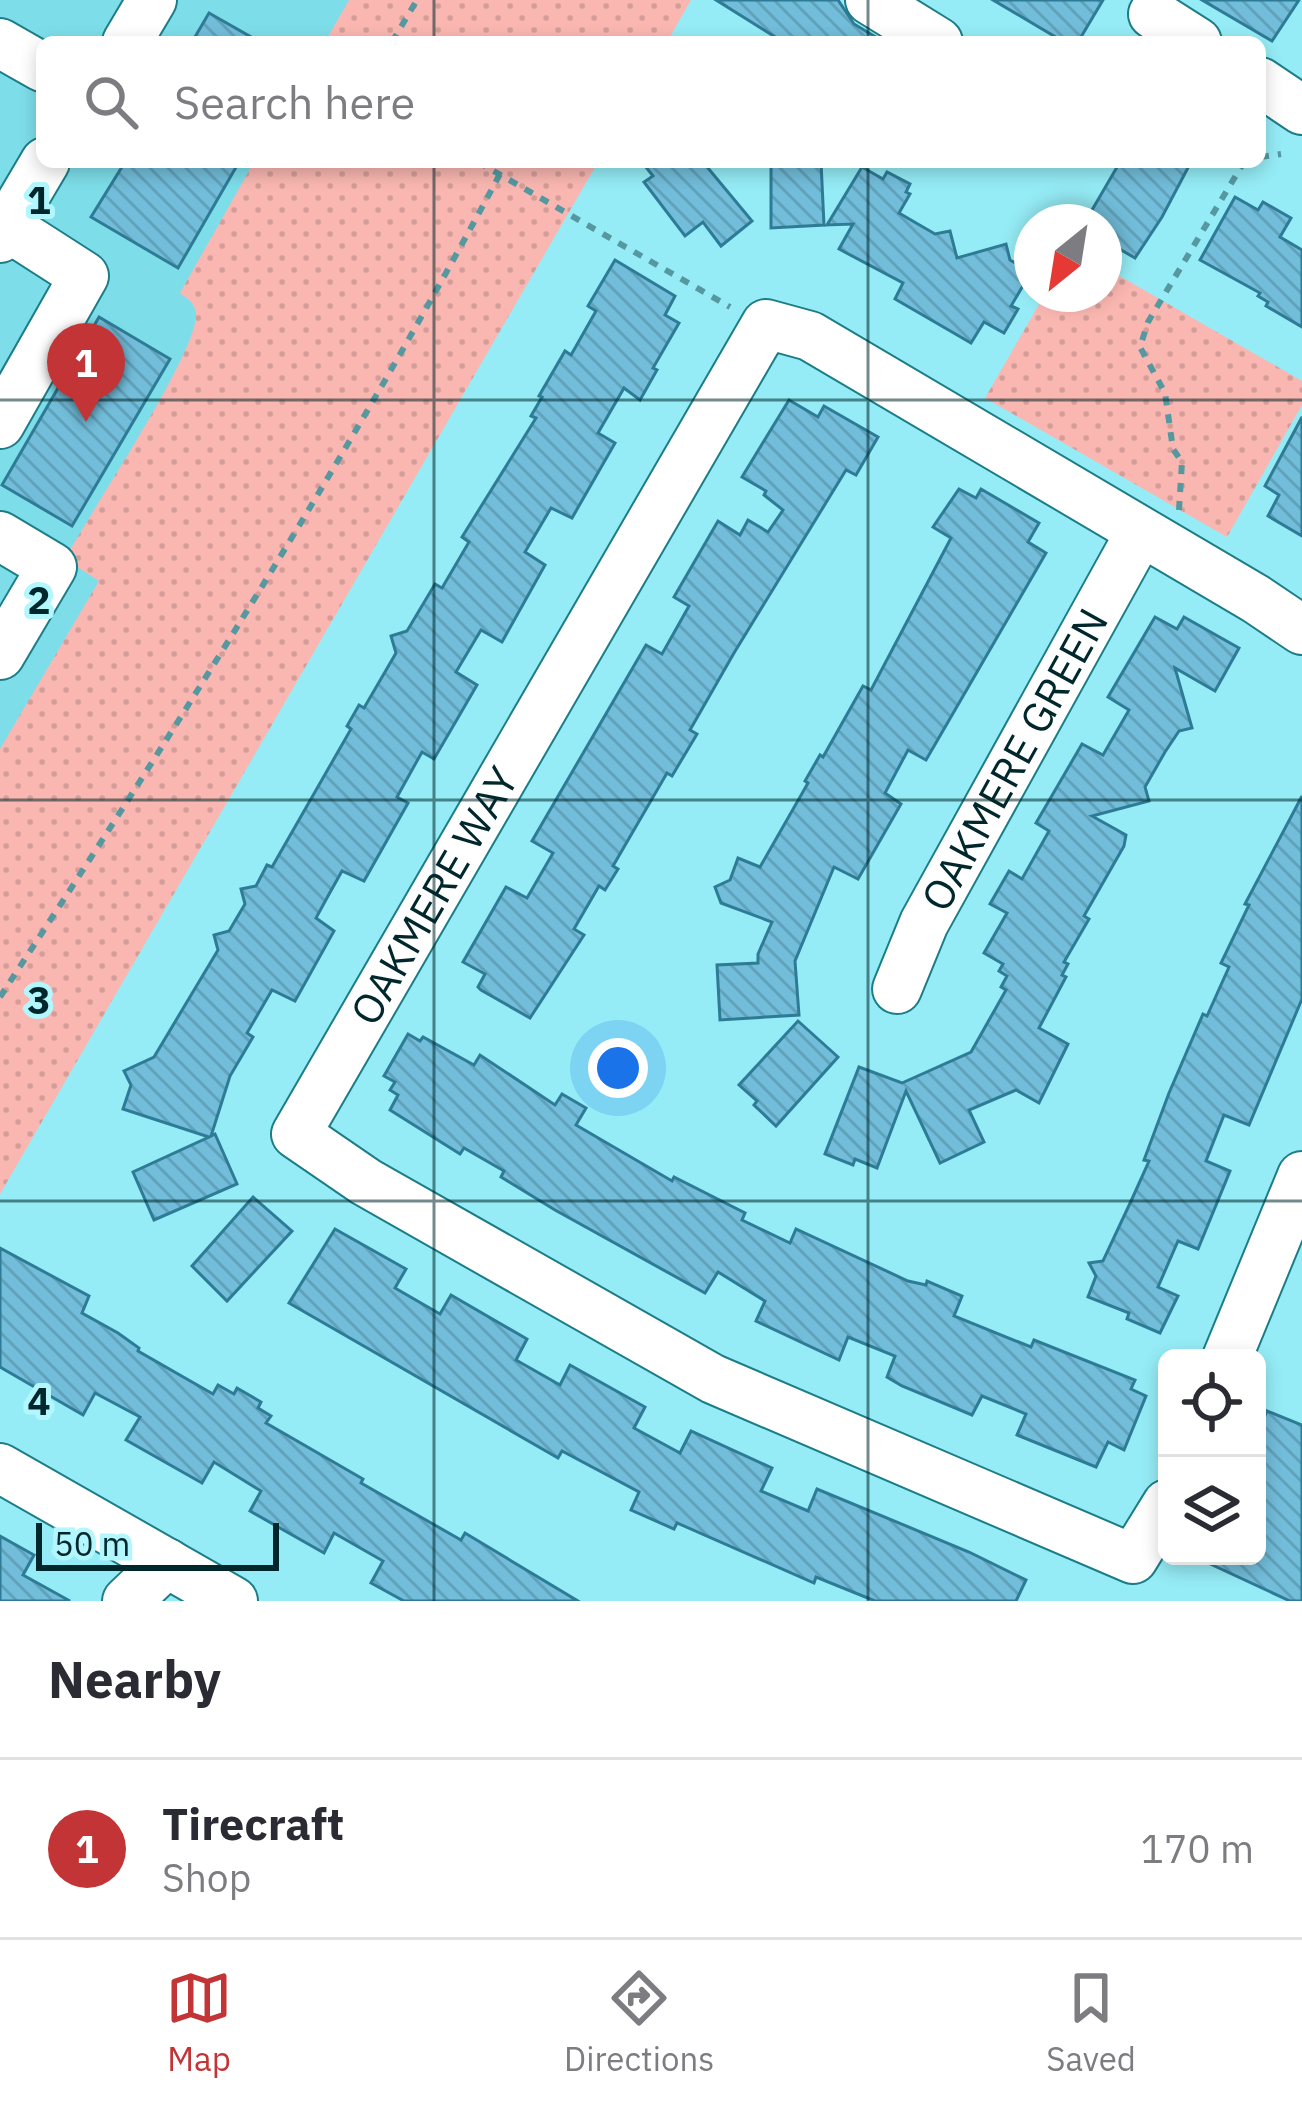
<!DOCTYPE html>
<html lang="en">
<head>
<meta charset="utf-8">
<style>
  body { margin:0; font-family:"IBM Plex Sans",sans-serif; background:#f7f7f7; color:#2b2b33 }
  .controls { position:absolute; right:36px; bottom:36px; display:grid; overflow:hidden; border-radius:18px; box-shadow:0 6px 18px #0003 }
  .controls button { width:108px; height:108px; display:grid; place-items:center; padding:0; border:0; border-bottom:3px solid #e1e1e2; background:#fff; color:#2b2b33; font:60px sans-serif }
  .compass { position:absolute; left:1014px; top:204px; width:108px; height:108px; border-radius:50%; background:#fff; box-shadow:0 6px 18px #0003; rotate:210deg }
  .scale { position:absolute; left:36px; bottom:30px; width:243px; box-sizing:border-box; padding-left:12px; border:6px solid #00282c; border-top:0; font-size:33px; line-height:42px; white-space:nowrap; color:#00282c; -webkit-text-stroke:9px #b3f7fe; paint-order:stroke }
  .you { position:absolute; left:618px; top:1068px; width:42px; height:42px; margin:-30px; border:9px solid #fff; border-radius:50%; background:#1a73e8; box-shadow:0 0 0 18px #1a73e833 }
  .badge { display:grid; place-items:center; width:78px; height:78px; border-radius:50%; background:#c33436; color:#fff; font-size:39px; font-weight:700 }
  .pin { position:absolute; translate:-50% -99px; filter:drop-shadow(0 3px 6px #0008) }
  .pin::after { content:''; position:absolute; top:63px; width:42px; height:36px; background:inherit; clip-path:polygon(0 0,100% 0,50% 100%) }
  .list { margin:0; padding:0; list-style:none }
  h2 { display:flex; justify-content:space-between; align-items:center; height:156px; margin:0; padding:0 48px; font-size:51px }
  h2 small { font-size:39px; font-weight:400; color:#7c7c81 }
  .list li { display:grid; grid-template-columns:78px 1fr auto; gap:36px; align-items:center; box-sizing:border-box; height:180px; padding:0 48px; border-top:3px solid #e1e1e2 }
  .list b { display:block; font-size:45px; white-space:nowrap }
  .list p { margin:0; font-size:39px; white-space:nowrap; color:#7c7c81 }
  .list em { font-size:39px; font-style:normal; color:#7c7c81 }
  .icon { flex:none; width:66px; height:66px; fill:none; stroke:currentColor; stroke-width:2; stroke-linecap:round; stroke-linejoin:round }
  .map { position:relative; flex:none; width:1302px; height:1601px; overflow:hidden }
  .search { position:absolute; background:#fff; box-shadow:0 6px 18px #0003; left:36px; right:36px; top:36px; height:132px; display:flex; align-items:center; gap:30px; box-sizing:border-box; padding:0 42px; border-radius:18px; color:#7c7c81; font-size:45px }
  .sheet { height:336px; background:#fff }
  nav { display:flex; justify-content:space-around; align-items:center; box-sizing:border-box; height:168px; border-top:3px solid #e1e1e2; background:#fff; font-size:33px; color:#7c7c81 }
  nav a { display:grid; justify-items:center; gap:6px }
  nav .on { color:#c33436 }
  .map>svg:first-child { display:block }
</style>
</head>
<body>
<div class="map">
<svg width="1302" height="1601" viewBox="0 0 1302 1601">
  <defs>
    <pattern id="grass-dots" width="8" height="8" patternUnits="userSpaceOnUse" patternTransform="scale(3)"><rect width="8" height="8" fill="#fab7b1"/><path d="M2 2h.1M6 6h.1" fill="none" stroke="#d49d98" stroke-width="1.8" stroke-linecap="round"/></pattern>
    <pattern id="building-back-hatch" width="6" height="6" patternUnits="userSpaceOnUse" patternTransform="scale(3)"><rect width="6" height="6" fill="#72bdda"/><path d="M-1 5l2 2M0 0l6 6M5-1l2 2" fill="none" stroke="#61a2bb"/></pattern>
  </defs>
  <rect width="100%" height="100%" fill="#95ecf6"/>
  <path fill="#7ddeea" d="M 0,0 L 493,0 L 468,42 L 42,42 L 42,162 L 399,162 L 0,856 Z"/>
  <g fill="url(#grass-dots)">
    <path d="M 349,0 L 691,0 L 667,42 L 325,42 Z"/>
    <path d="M 254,162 L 598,162 L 0,1194 L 0,749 L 99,581 L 65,559 C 89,514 198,353 196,314 C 195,303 188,299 180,293 Z"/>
    <path d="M 1104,267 L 1302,381 L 1302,405 L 1227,537 L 985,398 L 1045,294 L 1104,294 Z"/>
  </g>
  <g fill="url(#building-back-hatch)" stroke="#2e7b96" stroke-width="3">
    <path d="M 716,0 L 838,0 L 854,24 L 884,42 L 783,42 Z"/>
    <path d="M 993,0 L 1103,0 L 1078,42 L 1064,42 Z"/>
    <path d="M 1202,0 L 1299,0 L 1272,41 Z"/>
    <path d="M 209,13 L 260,42 L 192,42 Z"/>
    <path d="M 125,162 L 239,162 L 178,268 L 91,217 Z"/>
    <path d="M 642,162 L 703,162 L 752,221 L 721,246 L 703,222 L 685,236 L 644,182 L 653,176 Z"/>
    <path d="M 771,162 L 821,162 L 824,225 L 771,228 Z"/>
    <path d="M 1120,162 L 1191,162 L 1162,217 L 1135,258 L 1104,240 L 1104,222 L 1085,222 Z"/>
    <path d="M 862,167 L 883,179 L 887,172 L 910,184 L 906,192 L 910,194 L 899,213 L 935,234 L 950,231 L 957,258 L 1006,244 L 1010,260 L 1031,272 L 1011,306 L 1018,309 L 1004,333 L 984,322 L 971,343 L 895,299 L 903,283 L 839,249 L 853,224 L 827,225 Z"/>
    <path d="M 1235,197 L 1258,210 L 1263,202 L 1291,218 L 1280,237 L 1302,250 L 1302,327 L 1266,306 L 1268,302 L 1258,296 L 1260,293 L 1200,260 Z"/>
    <path d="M 615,260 L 675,296 L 665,315 L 679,323 L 653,368 L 657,370 L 640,400 L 624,388 L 598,433 L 615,443 L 572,518 L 551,508 L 525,552 L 545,565 L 502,642 L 481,630 L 456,672 L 477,685 L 434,759 L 422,752 L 397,797 L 408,803 L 364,881 L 342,871 L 328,896 L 316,918 L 334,931 L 295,1001 L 272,990 L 247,1033 L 253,1037 L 230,1076 L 211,1136 L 215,1134 L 237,1184 L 154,1220 L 133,1172 L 209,1137 L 123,1109 L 131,1085 L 124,1071 L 154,1057 L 218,950 L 214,935 L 229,931 L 245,904 L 241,889 L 256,886 L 267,865 L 272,867 L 351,729 L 347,726 L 359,705 L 364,708 L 396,653 L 391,636 L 407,631 L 435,584 L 442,588 L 469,542 L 462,537 L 536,418 L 531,416 L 542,397 L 539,396 L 565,351 L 571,355 L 596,311 L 588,306 Z"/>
    <path d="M 99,317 L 170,359 L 72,526 L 2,485 Z"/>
    <path d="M 789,400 L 818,417 L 824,406 L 878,437 L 856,475 L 846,470 L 734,653 L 690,730 L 697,734 L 672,776 L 667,773 L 613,866 L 618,869 L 605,890 L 599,886 L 574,929 L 584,935 L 530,1018 L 481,990 L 478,987 L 485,974 L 463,962 L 506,887 L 527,898 L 553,853 L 532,841 L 646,645 L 662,654 L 689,606 L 674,597 L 718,521 L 740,535 L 748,520 L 768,532 L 783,510 L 764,495 L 766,491 L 742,477 Z"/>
    <path d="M 1302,417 L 1302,536 L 1268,516 L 1279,495 L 1265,486 Z"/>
    <path d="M 959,489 L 976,498 L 981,489 L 1039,523 L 1028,542 L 1046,553 L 926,760 L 908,750 L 885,793 L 901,804 L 858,879 L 834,867 L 795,961 L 799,1015 L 720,1020 L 717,965 L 758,963 L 758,954 L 772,922 L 721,903 L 715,887 L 730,880 L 738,858 L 760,867 L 808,783 L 805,781 L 820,755 L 823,757 L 863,686 L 871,690 L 951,538 L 933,527 Z"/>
    <path d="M 1155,617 L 1177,629 L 1184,617 L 1239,648 L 1215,691 L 1175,668 L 1192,728 L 1179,731 L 1165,752 L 1145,787 L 1149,801 L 1092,816 L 1126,835 L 1124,846 L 1084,916 L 1089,919 L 1064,962 L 1068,964 L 1062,975 L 1066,977 L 1039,1028 L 1068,1044 L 1039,1103 L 1016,1090 L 969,1110 L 984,1142 L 940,1163 L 906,1091 L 877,1168 L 855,1159 L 853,1165 L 825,1154 L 859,1067 L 902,1083 L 971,1052 L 1006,990 L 1001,987 L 1007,976 L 999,971 L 1003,964 L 984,953 L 1007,913 L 990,904 L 1009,871 L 1022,879 L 1049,831 L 1036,823 L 1082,744 L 1103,755 L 1129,710 L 1108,697 Z"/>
    <path d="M 1302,796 L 1302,999 L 1249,1125 L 1224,1115 L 1206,1161 L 1230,1171 L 1198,1249 L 1178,1241 L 1158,1287 L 1178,1296 L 1160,1333 L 1127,1319 L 1129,1313 L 1088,1297 L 1096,1276 L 1089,1263 L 1103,1261 L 1132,1199 L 1149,1161 L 1144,1160 L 1169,1093 L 1203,1014 L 1207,1016 L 1229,967 L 1221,963 L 1249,905 L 1245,904 Z"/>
    <path d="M 798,1021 L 838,1057 L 776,1126 L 754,1105 L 757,1101 L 739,1085 Z"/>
    <path d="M 408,1034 L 420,1041 L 423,1037 L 474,1065 L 480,1055 L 555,1105 L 562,1094 L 586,1108 L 576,1125 L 672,1181 L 674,1177 L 745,1213 L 742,1220 L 790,1243 L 796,1229 L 908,1281 L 926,1285 L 927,1281 L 962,1296 L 954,1316 L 1031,1347 L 1034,1340 L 1135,1380 L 1131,1389 L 1146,1396 L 1124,1450 L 1108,1442 L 1096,1467 L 1017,1435 L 1026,1414 L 982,1396 L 972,1415 L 902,1386 L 887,1377 L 895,1356 L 848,1337 L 839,1360 L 756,1321 L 765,1301 L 718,1272 L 705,1293 L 555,1210 L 501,1177 L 504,1171 L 464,1148 L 460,1154 L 390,1110 L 398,1095 L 390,1090 L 395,1082 L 384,1076 Z"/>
    <path d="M 253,1197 L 292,1231 L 227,1301 L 192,1266 Z"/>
    <path d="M 335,1229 L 406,1269 L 395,1288 L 440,1314 L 451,1295 L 527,1339 L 516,1360 L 560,1385 L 570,1365 L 645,1407 L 634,1428 L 680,1453 L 691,1431 L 772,1468 L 761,1491 L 808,1511 L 817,1489 L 969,1552 L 1026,1580 L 1016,1601 L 875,1601 L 816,1577 L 814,1583 L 677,1523 L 674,1529 L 631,1510 L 639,1492 L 562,1451 L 558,1458 L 289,1303 Z"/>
    <path d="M 0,1248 L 89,1296 L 82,1313 L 118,1333 L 139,1348 L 138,1351 L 213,1394 L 218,1385 L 234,1394 L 237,1388 L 261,1402 L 258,1408 L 271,1416 L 266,1423 L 363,1479 L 361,1483 L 461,1540 L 465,1533 L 578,1601 L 404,1601 L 371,1583 L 383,1561 L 334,1533 L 324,1553 L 250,1511 L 261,1491 L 214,1462 L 202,1483 L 126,1440 L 140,1417 L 95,1393 L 83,1415 L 0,1367 Z"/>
    <path d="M 1267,1411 L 1302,1425 L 1302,1601 L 1290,1601 L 1193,1556 L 1257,1556 L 1257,1434 Z"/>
    <path d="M 0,1536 L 34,1555 L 23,1575 L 70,1601 L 0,1601 Z"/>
  </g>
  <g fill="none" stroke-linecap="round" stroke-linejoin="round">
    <g stroke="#1c7d87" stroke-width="52">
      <g id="minor">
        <path d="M 870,0 L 938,42"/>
        <path d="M 1153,14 L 1197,42"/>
        <path d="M 127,42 L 152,0"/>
        <path d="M 0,43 L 42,67"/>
        <path d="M 1260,82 L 1302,110"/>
        <path d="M 0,222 L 84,276 L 0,424"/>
        <path d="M 0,238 L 45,162"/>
        <path d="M 0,536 L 52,567 L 0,655"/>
        <path id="s1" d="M 897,989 L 924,923 L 1140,533"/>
        <path d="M 1227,1358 L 1302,1176"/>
        <path d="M 0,1468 L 233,1601"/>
        <path id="s2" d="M 1167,1504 L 1133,1559 L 713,1379 L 366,1182 L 296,1134 L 766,324 L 810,336 L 1256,599 L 1302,630"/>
        <path d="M 127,1601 L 167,1563"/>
      </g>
    </g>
    <g stroke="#5598a0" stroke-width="6" stroke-dasharray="9 9" stroke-linecap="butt">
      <path d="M 392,42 L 417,0"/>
      <path d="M 1260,157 L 1281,154"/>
      <path d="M 478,162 L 730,307"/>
      <path d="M 1179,510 L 1182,462 L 1173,449 L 1165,393 L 1140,347 L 1148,322 L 1244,162"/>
      <path d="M 0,997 C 176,729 349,456 500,174"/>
    </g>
    <use href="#minor" stroke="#fff" stroke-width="48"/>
  </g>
  <path fill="none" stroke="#00282c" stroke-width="3" stroke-opacity="0.55" d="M 434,0 L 434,42M 868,0 L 868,42M 434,162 L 434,1601M 868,162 L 868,1601M 0,400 L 1302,400M 0,800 L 1302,800M 0,1201 L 1302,1201"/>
  <g text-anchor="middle" stroke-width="10" stroke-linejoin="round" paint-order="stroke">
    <g font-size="42" fill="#00282c" stroke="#b3f7fe">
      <text dy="15" stroke="none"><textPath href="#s1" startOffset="258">OAKMERE GREEN</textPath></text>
      <text dy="15" stroke="none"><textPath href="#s2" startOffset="1281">OAKMERE WAY</textPath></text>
    </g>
  </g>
  <g font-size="39" text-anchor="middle" font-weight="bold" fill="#00282c" stroke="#b3f7fe" stroke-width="10" stroke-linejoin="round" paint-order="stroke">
    <text x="39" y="214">1</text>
    <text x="39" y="614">2</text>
    <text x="39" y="1014">3</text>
    <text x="39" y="1415">4</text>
  </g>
</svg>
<div class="controls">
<button><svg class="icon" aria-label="locate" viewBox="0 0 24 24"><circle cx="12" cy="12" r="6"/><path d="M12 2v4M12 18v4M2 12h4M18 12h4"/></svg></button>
<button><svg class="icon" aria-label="layers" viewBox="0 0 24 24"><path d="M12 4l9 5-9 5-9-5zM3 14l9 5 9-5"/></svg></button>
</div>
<svg class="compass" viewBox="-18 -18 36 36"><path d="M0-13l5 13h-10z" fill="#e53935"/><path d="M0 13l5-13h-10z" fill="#7c7c81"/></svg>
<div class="scale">50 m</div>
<div class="you"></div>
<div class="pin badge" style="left:86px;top:422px">1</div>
<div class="search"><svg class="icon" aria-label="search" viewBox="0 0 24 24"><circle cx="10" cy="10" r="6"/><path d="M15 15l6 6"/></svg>Search here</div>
</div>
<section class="sheet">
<h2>Nearby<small></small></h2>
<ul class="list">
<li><span class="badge">1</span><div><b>Tirecraft</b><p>Shop</p></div><em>170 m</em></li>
</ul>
</section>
<nav>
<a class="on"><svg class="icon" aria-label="map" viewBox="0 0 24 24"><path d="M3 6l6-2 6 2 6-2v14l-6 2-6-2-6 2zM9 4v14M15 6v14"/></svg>Map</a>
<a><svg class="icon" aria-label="directions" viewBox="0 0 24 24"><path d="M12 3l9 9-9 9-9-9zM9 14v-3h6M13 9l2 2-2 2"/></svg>Directions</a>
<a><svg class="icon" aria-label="saved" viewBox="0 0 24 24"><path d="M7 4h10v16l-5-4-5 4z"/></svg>Saved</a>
</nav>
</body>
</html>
